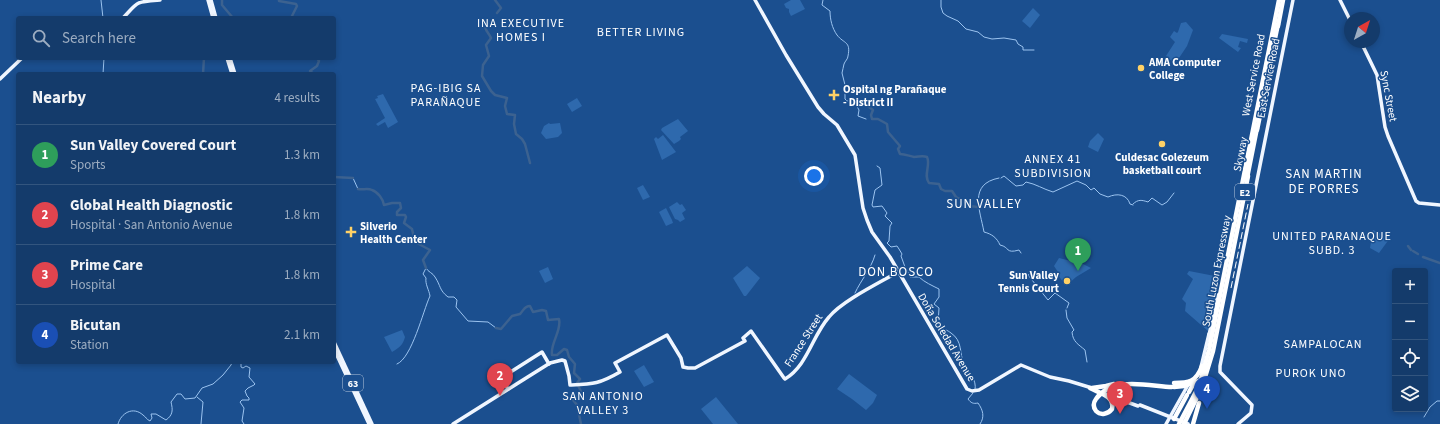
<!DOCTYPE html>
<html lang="en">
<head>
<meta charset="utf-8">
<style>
  body { margin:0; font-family:"Source Sans 3",sans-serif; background:#1d4271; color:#f1f3f6 }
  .controls { position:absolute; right:12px; bottom:12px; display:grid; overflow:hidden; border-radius:4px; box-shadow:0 2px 6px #0003 }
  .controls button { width:36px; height:36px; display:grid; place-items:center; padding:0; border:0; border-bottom:1px solid #33557e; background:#143b6b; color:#f1f3f6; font:20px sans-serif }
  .compass { position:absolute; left:1344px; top:12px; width:36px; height:36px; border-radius:50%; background:#143b6b; box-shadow:0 2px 6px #0003; rotate:39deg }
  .you { position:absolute; left:814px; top:176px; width:14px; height:14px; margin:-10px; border:3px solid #fff; border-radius:50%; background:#1a73e8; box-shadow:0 0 0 6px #1a73e833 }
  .badge { display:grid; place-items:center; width:26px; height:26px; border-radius:50%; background:#ffd166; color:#fff; font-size:13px; font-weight:700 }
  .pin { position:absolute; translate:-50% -33px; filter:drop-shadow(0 1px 2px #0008) }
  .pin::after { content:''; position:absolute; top:21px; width:14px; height:12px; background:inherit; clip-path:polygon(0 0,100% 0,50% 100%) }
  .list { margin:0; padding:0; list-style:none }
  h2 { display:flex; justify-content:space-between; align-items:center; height:52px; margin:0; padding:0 16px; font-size:17px }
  h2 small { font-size:13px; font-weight:400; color:#9dadc1 }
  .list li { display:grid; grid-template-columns:26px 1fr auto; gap:12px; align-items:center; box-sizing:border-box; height:60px; padding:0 16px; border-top:1px solid #33557e }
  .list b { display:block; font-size:15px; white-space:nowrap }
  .list p { margin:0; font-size:13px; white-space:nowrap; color:#9dadc1 }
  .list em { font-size:13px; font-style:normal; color:#9dadc1 }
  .icon { flex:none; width:22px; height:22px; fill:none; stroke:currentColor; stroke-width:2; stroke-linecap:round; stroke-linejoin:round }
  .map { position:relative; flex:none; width:1440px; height:424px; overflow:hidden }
  .search { position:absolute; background:#143b6b; box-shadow:0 2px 6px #0003; left:16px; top:16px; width:320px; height:44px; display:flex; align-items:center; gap:10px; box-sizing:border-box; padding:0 14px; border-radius:4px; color:#9dadc1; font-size:15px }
  .panel { position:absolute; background:#143b6b; box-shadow:0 2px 6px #0003; left:16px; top:72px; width:320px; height:292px; border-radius:4px }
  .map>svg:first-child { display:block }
</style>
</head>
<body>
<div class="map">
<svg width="1440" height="424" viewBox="0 0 1440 424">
  <rect width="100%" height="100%" fill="#1b4f8f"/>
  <g fill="#2e69ad">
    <path d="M 791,0 L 800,0 L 805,9 L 791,16 L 789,12 L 789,9 L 786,8 L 784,4 Z"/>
    <path d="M 1033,8 L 1040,15 L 1030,28 L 1022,21 Z"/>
    <path d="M 1186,22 L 1193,30 L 1187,46 L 1175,64 L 1166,56 L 1175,42 L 1170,37 L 1174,31 L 1177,33 L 1178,32 L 1181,23 Z"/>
    <path d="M 1222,34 L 1248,39 L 1247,43 L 1240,41 L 1238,47 L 1241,48 L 1238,52 L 1219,38 Z"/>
    <path d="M 383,94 L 398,122 L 388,128 L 385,122 L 378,126 L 376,124 L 385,118 L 375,99 L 378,98 L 377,96 Z"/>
    <path d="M 577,98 L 582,106 L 572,112 L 567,104 Z"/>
    <path d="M 678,119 L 688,131 L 680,137 L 681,139 L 679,141 L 674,144 L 661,130 L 662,128 Z"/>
    <path d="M 549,123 L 550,124 L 560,123 L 562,133 L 558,137 L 546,139 L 541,133 L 544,126 Z"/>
    <path d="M 1098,133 L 1104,139 L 1098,152 L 1088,147 L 1090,141 Z"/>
    <path d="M 663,135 L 676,152 L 662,160 L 654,139 L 656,137 L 658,139 Z"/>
    <path d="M 643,185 L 650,197 L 643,200 L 637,188 Z"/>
    <path d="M 677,202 L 680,205 L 682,204 L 686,210 L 682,213 L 685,219 L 680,222 L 678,220 L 675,219 L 669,207 Z"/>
    <path d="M 666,208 L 672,220 L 673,223 L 666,226 L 659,212 Z"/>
    <path d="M 1373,230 L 1390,238 L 1379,253 L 1370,248 Z"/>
    <path d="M 1059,258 L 1083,264 L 1091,268 L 1076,277 L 1066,286 L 1058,275 L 1058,272 L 1054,266 Z"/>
    <path d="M 747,266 L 760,278 L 746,296 L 744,296 L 733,278 Z"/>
    <path d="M 548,267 L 553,279 L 545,283 L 539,271 Z"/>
    <path d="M 1189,271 L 1220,277 L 1208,331 L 1185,311 L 1186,303 L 1182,299 L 1193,279 L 1187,274 Z"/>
    <path d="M 402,330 L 405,337 C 403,345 399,348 392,352 L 384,337 Z"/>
    <path d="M 644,365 L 654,382 L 644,387 L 634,371 Z"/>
    <path d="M 849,374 L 877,395 L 873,403 L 866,410 L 852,399 L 837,389 Z"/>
    <path d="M 716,397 L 738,424 L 713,424 L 701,409 Z"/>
  </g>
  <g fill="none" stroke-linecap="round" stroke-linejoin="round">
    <g stroke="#9cc4f0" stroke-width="1">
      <path d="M 101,0 L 103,18"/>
      <path d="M 823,0 L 822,5 L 830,11 C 830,19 832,28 837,35 C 844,44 851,41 848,56 C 848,59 845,61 844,64 C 843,67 843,70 842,73 L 845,85 L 845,99 L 847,101 L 854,101 L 859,110 L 858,116 L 866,119"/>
      <path d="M 941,0 L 941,7 L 943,13 L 947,16 L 958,21 L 966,29 L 978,32 L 984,37 L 992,39 L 1004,38 L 1016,40 L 1018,44 L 1023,47 L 1023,50 L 1034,50"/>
      <path d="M 103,74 L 104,58"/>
      <path d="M 877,166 L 880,168 L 882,185 L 875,190 L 872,205 L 873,207 L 882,206 L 887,213 L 885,216 L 892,223 L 890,226 L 889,241 L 887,243 L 891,247 L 897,246 L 899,249 L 902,254 L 901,256 L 905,267"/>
      <path d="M 353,178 L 358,189"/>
      <path d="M 999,178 C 968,184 980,210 984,232 C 992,234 997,238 1000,245 C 1010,247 1005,254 1019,250 L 1021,253"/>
      <path d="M 1001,178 L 1004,176 L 1016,186 L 1023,185 L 1026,182 C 1036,184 1043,189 1053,192 L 1077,181 L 1086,185 L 1091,190 L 1094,188 L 1100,194 L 1108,197 C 1117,193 1127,194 1130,204 L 1133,205"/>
      <path d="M 1133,204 C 1138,199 1142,200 1148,202 L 1152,198 L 1162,205 L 1167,202 L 1174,193"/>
      <path d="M 906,268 L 910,277 L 919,277 C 924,282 933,286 939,289 L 939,297 L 934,304 L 939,308 L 938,325 L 939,330 C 945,329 947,330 951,333 C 963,341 959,353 964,364 C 969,374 977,379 975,390"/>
      <path d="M 1031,272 L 1028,275 L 1048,300 L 1055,293 L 1069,303 L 1067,308"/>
      <path d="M 855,293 C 861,280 871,269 875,255"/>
      <path d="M 1066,310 L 1067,318 L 1074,330 L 1072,332 C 1073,342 1078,344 1085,350 L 1087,362"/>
      <path d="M 241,362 L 241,367 L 243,368 L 246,366 L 250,368 L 249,377 L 255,384 L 254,385 L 248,388 L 245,391 L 247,396 L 249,398 L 249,400 L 242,400 L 240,402 L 244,408 L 242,421 L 244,424"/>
      <path d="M 397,364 C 412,358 423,311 430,296 C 429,290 425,284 426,278 L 423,274 L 426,268 C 428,272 433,273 435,277 C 441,286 439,290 448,297 L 454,297 L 457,300 L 456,307 L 468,321 L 488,322 L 496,328"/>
      <path d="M 973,393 L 968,399 C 971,403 973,404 978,403 C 983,410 985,417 980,424"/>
      <path d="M 197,397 L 203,402 L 201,424"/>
      <path d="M 1424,417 L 1430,407 L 1437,401 L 1440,401"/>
      <path d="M 118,424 C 121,413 133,406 143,415 C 146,417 146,419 150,421 L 152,418 L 151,414 L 156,414 L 166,420 C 173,415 173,410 171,402 L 177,394 L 181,394 L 185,399 L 195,398 L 202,388 L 213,384 L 223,375 L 231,365 L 232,362"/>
    </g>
    <g stroke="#3c6290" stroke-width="2.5">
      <path d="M 222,0 L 222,5 L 233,18"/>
      <path d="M 279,0 L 279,1 L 296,4 L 297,6 L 292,16 L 293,18"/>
      <path d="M 495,0 L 501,8 L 497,13"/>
      <path d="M 488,21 C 482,29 488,31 491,38 L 486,45 L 489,56 L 483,65 L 482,76 L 491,91 L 495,95 L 507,98 L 505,106 L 507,114 L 515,115 L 514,124 L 516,134 L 522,139 L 525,144 L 530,163"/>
      <path d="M 203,74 L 204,58"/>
      <path d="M 314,74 L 310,71 L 317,66 L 319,61 L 317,58"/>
      <path d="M 315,74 L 326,74"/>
      <path d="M 854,101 L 865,104 L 873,110 L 871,115 L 872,119 L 878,119 L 887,124 L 888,132 L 900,146 L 898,149 L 900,154 C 905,154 909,156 914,157 C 919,157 922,155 927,157 C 931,165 923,175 929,183 L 939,184 L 941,189 L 945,191 L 952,191 L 956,197 L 960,199 L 969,206 L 978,207"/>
      <path d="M 334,177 L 353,178"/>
      <path d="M 358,189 C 363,190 368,188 372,190 C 378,192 383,199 384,205 L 392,203 L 400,203 L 401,208 L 397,212 L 397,215 L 405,215 L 406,217 L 404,223 L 412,229 L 415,242 L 430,250 L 423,260 L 426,268"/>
      <path d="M 1408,246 L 1411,250"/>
      <path d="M 1413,251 L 1418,254"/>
      <path d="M 1423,257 L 1440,263"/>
      <path d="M 496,328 L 501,329 L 512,316 L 520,314 C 524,310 524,306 530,306 L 533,312 L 542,310 L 546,311 L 548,320 L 559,319 C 562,331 550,343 552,355 L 557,355 L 564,349 L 567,350 L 569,357 L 575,364 L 574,373 L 580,379 L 577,383 C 578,387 581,389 581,393 L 573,400 L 577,405 L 581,424"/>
    </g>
    <g stroke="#f0f6ff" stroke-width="3.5">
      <path d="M 208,0 L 213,18"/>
      <path d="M 211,0 L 216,18"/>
      <path d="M 755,0 L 786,55 L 818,107 L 824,114 L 837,125 L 855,155 L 863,208 L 867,220 L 872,232 L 890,257 L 967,389 L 972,391 L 979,390 L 1021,365 L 1050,377 L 1069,381 L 1092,388"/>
      <path d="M 1340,0 L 1350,20"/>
      <path d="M 123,18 C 139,1 135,2 160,0"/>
      <path d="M 1361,42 L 1377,75 L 1385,127 L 1388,136 L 1416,201 L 1419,203 L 1440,205"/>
      <path d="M 227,58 L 232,74"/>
      <path d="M 230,58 L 235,74"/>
      <path d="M 0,79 L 22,58"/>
      <path d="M 1209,335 L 1218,295"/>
      <path d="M 334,342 L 372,424"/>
      <path d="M 334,349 L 369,424"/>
      <path d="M 1201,367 L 1209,334"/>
      <path d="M 508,389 L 501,378 L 542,352 L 549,364"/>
      <path d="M 1105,394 L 1138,406"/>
      <path d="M 1140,405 L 1188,424"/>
      <path d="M 453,424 L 550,363 L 562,360 L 565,361 L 569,376 L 570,385 C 594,384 599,384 620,372 L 615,363 L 667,335 L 681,358 L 683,367 L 688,368 L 695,368 L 745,341 L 743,338 L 751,331 L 784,378 L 785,379 C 808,365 812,336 829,317 C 842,301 879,283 898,272"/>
      <path d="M 1166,424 L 1188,385"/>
      <path d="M 1238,424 L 1251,413 L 1252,405 L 1220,372 L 1220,366 L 1293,0"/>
    </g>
    <g stroke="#fff" stroke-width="4.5">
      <path d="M 1278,26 L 1283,0"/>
      <path d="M 1273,48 L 1278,24"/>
      <path d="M 1257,130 L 1274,47"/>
      <path d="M 1247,178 L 1257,128"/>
      <path d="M 1174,383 C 1189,383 1196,382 1202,366"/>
      <path d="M 1174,387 L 1184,386 L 1201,380"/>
      <path d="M 1090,388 C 1099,393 1115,396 1112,409 C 1108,414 1101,416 1096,411 C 1093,407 1093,403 1096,399 C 1112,376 1148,386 1172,387"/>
      <path d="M 1092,388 L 1106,386 L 1114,384"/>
      <path d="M 1189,392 L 1194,383"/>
      <path d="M 1174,419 L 1187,395"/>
      <path d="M 1179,424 L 1199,386 L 1209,350 L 1279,0"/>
      <path d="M 1184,424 L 1202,387 L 1213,351 L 1248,176"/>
      <path d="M 1193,424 L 1199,403"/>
    </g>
    <path stroke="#fff" stroke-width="1" stroke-dasharray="7 3" stroke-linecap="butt" d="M 1231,288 L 1248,204"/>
  </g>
  <g fill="#ffd166" stroke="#1b4f8f" stroke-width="1.5">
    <circle cx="1141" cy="68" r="4"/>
    <path d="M832 89h4v4h4v4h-4v4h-4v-4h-4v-4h4z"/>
    <circle cx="1162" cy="144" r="4"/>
    <path d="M349 226h4v4h4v4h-4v4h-4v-4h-4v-4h4z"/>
    <circle cx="1067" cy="281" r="4"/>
  </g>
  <g text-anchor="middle" stroke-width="3" stroke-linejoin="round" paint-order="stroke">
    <g fill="#1b4f8f" stroke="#bbcadd" stroke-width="1">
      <rect x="1235" y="184" width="20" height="16" rx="3"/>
      <rect x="343" y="375" width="20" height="16" rx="3"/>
    </g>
    <g font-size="10" font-weight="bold" fill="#fff">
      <text x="1245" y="196">E2</text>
      <text x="353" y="387">63</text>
    </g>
    <g font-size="11" font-weight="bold" fill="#fff" stroke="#1b4f8f" text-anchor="start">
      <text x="1149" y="66">AMA Computer<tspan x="1149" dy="13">College</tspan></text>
      <text x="843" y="93">Ospital ng Parañaque<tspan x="843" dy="13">- District II</tspan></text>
      <text x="1162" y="161" text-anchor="middle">Culdesac Golezeum<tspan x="1162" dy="13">basketball court</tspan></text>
      <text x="360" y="230">Silverio<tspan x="360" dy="13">Health Center</tspan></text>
      <text x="1059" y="279" text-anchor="end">Sun Valley<tspan x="1059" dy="13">Tennis Court</tspan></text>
    </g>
    <g font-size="11" fill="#fff" stroke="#1b4f8f">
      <text transform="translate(1253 75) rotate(-79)" y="4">West Service Road</text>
      <text transform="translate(1268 78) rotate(-79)" y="4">East Service Road</text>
      <text transform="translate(1389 96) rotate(79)" y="4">Sync Street</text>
      <text transform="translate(1240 154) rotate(-79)" y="4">Skyway</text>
      <text transform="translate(1216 271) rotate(-79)" y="4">South Luzon Expressway</text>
      <text transform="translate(947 337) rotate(59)" y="4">Doña Soledad Avenue</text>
      <text transform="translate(803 340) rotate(-57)" y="4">France Street</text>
    </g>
    <g font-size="12" letter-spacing="1" fill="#fff" stroke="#1b4f8f">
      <text x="521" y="27">INA EXECUTIVE<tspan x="521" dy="14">HOMES I</tspan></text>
      <text x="641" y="36">BETTER LIVING</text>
      <text x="446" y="92">PAG-IBIG SA<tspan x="446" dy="14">PARAÑAQUE</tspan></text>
      <text x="1053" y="163">ANNEX 41<tspan x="1053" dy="14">SUBDIVISION</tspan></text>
      <text x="1332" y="240">UNITED PARANAQUE<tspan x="1332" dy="14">SUBD. 3</tspan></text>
      <text x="1323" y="348">SAMPALOCAN</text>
      <text x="1311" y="377">PUROK UNO</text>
      <text x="603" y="400">SAN ANTONIO<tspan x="603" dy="14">VALLEY 3</tspan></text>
    </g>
    <g font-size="13" letter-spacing="1" fill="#fff" stroke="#1b4f8f">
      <text x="1324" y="178">SAN MARTIN<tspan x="1324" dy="15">DE PORRES</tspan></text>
      <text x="984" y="208">SUN VALLEY</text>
      <text x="896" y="276">DON BOSCO</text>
    </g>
  </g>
</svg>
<div class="controls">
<button>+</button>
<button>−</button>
<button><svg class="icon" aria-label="locate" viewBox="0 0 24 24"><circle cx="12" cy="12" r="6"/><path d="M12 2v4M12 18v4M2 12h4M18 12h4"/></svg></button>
<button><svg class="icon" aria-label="layers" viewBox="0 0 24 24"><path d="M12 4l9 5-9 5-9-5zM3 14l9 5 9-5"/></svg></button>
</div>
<svg class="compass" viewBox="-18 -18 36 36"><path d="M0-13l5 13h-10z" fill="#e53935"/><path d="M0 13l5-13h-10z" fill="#9dadc1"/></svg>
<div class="you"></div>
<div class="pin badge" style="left:1078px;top:271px;background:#2e9e5b">1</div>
<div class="pin badge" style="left:500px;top:396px;background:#e0444e">2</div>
<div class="pin badge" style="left:1120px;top:414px;background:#e0444e">3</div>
<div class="pin badge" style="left:1207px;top:409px;background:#1a4fb4">4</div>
<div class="search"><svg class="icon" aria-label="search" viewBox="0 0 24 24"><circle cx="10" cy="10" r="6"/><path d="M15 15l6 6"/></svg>Search here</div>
<section class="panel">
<h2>Nearby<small>4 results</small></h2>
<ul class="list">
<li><span class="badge" style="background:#2e9e5b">1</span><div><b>Sun Valley Covered Court</b><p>Sports</p></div><em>1.3 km</em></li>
<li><span class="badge" style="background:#e0444e">2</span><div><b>Global Health Diagnostic</b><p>Hospital · San Antonio Avenue</p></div><em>1.8 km</em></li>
<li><span class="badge" style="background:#e0444e">3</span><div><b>Prime Care</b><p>Hospital</p></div><em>1.8 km</em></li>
<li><span class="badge" style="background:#1a4fb4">4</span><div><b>Bicutan</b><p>Station</p></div><em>2.1 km</em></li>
</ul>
</section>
</div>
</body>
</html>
